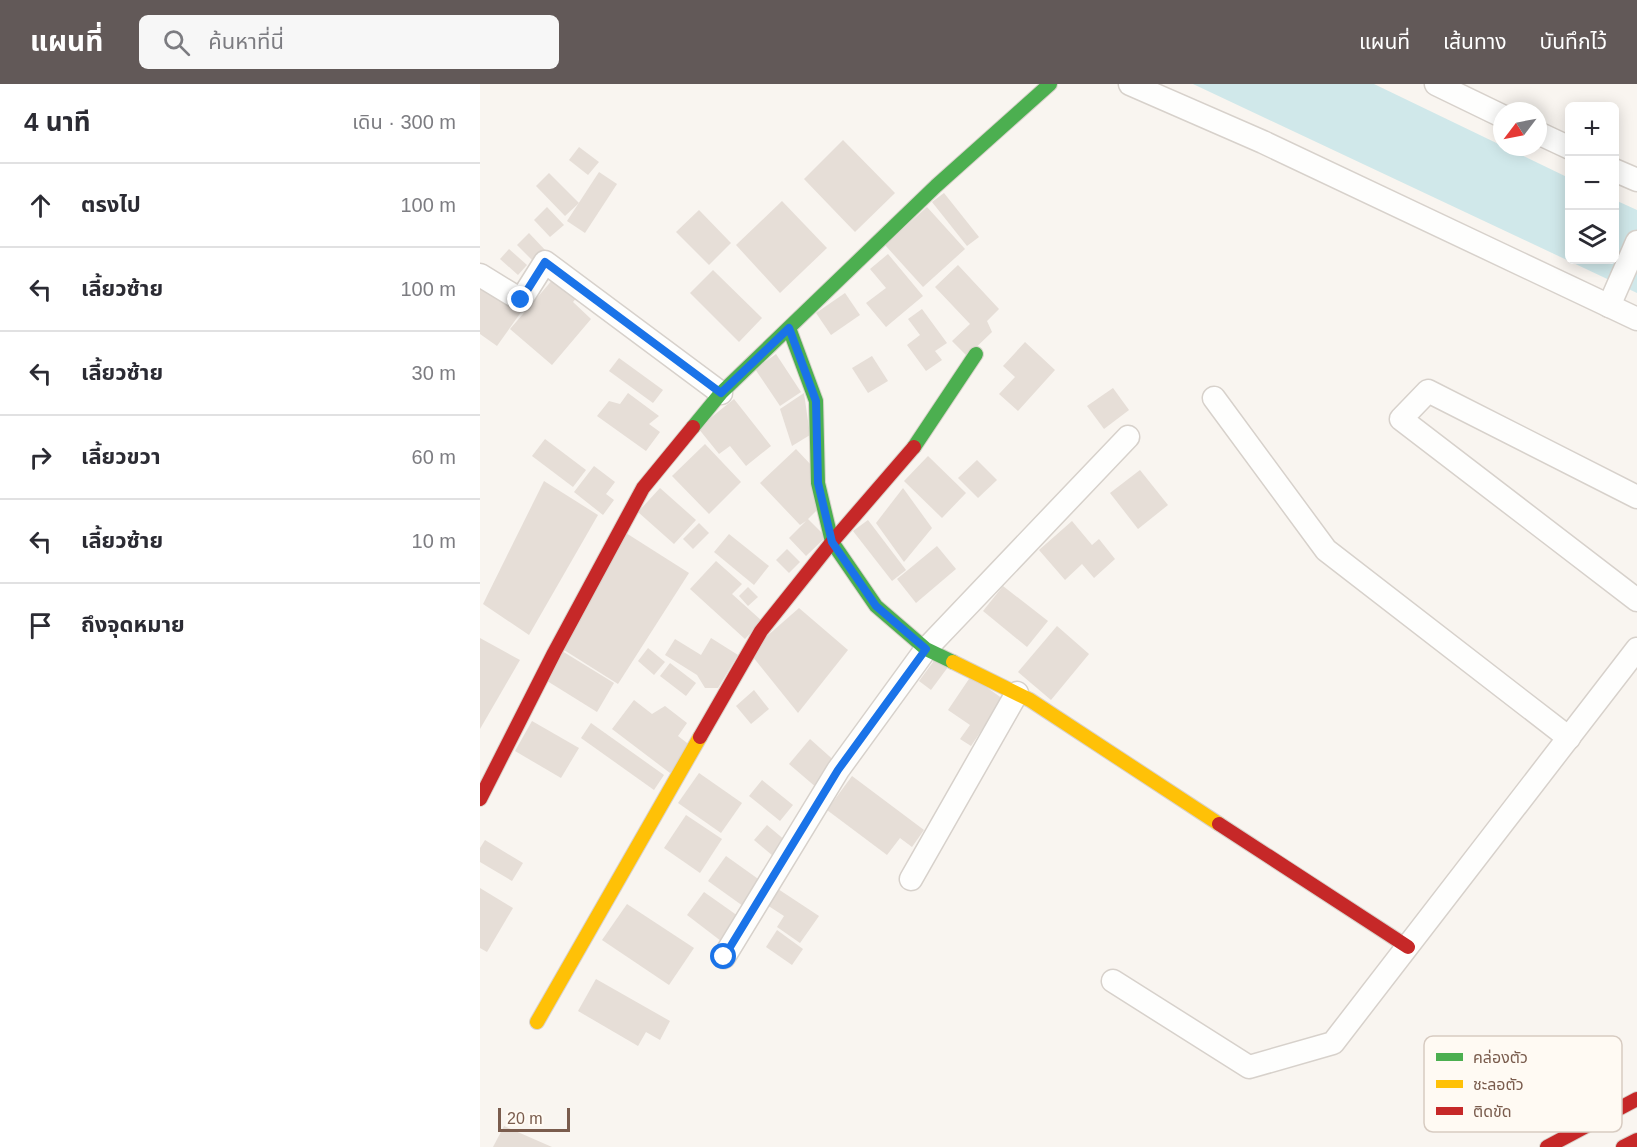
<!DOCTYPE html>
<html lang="th">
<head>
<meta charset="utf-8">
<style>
  body { margin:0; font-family:Helvetica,"Noto Sans Thai",sans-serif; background:#f7f7f7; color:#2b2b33 }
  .controls { position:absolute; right:18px; top:18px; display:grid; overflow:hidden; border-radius:9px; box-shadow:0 3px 15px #0003 }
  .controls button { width:54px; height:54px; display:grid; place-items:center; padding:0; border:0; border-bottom:2px solid #e1e1e2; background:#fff; color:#2b2b33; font:30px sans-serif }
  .compass { position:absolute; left:1013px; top:18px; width:54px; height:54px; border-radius:50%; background:#fff; box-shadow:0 3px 15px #0003; rotate:238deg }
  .scale { position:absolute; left:18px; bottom:15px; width:72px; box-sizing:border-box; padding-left:6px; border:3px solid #7a5c4d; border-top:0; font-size:16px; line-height:21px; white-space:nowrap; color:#7a5c4d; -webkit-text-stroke:4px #fffaf3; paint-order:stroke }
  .stop { position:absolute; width:18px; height:18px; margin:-14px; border:4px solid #1a73e8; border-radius:50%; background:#fff }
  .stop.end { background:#1a73e8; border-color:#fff; box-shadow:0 2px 6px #0008 }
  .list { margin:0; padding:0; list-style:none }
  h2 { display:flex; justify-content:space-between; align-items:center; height:78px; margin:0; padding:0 24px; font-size:26px }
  h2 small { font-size:20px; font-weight:400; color:#7c7c81 }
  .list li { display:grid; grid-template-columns:39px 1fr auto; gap:18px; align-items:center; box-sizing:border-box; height:84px; padding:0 24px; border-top:2px solid #e1e1e2 }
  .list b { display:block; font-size:22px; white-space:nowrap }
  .list em { font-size:20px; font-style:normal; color:#7c7c81 }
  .icon { flex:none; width:33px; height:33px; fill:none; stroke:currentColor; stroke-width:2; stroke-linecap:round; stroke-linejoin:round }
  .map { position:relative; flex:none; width:1157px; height:1063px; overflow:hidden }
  header { display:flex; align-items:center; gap:36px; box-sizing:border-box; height:84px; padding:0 30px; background:#625958; color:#fff }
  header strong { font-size:28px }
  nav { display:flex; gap:33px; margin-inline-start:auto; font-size:21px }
  .search { width:420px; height:54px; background:#f7f7f7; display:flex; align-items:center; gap:15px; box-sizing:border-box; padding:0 21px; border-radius:9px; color:#7c7c81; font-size:22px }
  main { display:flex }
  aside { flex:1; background:#fff }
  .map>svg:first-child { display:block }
</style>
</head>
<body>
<header>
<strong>แผนที่</strong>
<div class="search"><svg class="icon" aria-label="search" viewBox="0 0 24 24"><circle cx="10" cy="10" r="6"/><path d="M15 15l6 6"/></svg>ค้นหาที่นี่</div>
<nav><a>แผนที่</a><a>เส้นทาง</a><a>บันทึกไว้</a></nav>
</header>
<main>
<aside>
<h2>4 นาที<small>เดิน · 300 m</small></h2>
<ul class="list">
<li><svg class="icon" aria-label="ahead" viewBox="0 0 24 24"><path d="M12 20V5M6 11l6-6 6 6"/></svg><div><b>ตรงไป</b></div><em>100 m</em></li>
<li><svg class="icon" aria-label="left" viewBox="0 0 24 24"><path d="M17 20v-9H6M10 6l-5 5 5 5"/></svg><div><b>เลี้ยวซ้าย</b></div><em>100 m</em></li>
<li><svg class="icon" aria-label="left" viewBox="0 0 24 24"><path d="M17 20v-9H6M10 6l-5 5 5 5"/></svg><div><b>เลี้ยวซ้าย</b></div><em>30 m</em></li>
<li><svg class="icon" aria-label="right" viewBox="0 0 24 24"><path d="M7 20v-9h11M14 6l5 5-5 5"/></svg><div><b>เลี้ยวขวา</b></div><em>60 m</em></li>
<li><svg class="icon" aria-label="left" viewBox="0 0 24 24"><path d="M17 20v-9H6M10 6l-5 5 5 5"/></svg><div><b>เลี้ยวซ้าย</b></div><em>10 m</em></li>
<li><svg class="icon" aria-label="arrive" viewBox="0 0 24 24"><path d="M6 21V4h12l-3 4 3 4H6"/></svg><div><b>ถึงจุดหมาย</b></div></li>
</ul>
</aside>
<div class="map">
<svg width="1157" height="1063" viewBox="0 0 1157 1063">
  <rect width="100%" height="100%" fill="#f9f5f0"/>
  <path fill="#d0e8ea" d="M 713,0 L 894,0 L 1089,94 L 1090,176 L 1134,176 L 1135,116 L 1157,126 L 1157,209 Z"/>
  <g fill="#e6ded7">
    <path d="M 363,56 L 415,109 L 375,148 L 324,95 Z"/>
    <path d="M 99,63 L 119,78 L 108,91 L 89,76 Z"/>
    <path d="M 119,88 L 137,100 L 105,149 L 87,137 Z"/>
    <path d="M 69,89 L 99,119 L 85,132 L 56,102 Z"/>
    <path d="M 464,109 L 499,153 L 487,162 L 452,118 Z"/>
    <path d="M 302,117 L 347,164 L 300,209 L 256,161 Z"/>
    <path d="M 67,123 L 84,141 L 70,153 L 54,136 Z"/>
    <path d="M 447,123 L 485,165 L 443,203 L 405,161 Z"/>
    <path d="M 219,126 L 251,159 L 229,181 L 196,148 Z"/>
    <path d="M 49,149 L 66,167 L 54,178 L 37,161 Z"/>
    <path d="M 29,165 L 47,181 L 38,191 L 20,175 Z"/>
    <path d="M 408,170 L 443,212 L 406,243 L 386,219 L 406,204 L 390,185 Z"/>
    <path d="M 478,181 L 519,225 L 507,237 L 512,248 L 487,272 L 472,257 L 490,240 L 455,203 Z"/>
    <path d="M 233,186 L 282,234 L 259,258 L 210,209 Z"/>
    <path d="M 74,194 L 97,213 L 93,218 L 111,235 L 72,281 L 30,245 Z"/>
    <path d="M 0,202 L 44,224 L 17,262 L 0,250 Z"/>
    <path d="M 365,209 L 380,231 L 351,251 L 336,229 Z"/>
    <path d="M 442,225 L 467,259 L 455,267 L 462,276 L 446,287 L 427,261 L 440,251 L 428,235 Z"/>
    <path d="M 545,258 L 575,286 L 538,327 L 519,310 L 535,293 L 523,282 Z"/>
    <path d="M 296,270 L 321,308 L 300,322 L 275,285 Z"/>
    <path d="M 392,272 L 408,297 L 388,309 L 372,284 Z"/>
    <path d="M 139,274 L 183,306 L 173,319 L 129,287 Z"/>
    <path d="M 633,304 L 649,326 L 624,345 L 607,322 Z"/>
    <path d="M 148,309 L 179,332 L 169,340 L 180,348 L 166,367 L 117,332 L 129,317 L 140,320 Z"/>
    <path d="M 324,309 L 330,351 L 312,362 L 300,325 Z"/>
    <path d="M 254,315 L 291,362 L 266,382 L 250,362 L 239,370 L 218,344 Z"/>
    <path d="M 65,355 L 106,386 L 93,403 L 52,372 Z"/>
    <path d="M 225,360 L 261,398 L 229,430 L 192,392 Z"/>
    <path d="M 316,365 L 333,383 L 343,420 L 328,435 L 346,453 L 326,472 L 309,454 L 326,437 L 320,441 L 280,399 Z"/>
    <path d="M 448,372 L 486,409 L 462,434 L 424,397 Z"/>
    <path d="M 497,376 L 517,396 L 498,414 L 478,394 Z"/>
    <path d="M 114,382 L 135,398 L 126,410 L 134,416 L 123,431 L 94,408 Z"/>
    <path d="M 660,386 L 688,421 L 658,445 L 630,409 Z"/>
    <path d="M 64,397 L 118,431 L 49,551 L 3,520 Z"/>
    <path d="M 180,404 L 216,436 L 194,460 L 158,428 Z"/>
    <path d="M 423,404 L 452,444 L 424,478 L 396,439 Z"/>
    <path d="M 388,436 L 426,486 L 412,497 L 373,447 Z"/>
    <path d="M 592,437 L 612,461 L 619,455 L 635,475 L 614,494 L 602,480 L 585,496 L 559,466 Z"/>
    <path d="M 219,439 L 229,449 L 213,465 L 203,455 Z"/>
    <path d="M 146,449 L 209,489 L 138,600 L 84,566 Z"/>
    <path d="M 249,450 L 289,482 L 274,501 L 234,468 Z"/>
    <path d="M 457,462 L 476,485 L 436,519 L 417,495 Z"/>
    <path d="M 307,465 L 320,478 L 309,489 L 296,476 Z"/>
    <path d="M 236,477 L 262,500 L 252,510 L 282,537 L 265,555 L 210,505 Z"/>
    <path d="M 523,502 L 568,537 L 547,563 L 503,527 Z"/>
    <path d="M 268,503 L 278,513 L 268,522 L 259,512 Z"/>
    <path d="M 319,524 L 368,566 L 318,629 L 269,568 Z"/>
    <path d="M 577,542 L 609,570 L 571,616 L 538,588 Z"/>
    <path d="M 0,554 L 40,576 L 0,645 Z"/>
    <path d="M 231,554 L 258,571 L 238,604 L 225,604 L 217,591 L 185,571 L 195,555 L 221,571 Z"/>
    <path d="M 168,564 L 185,578 L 174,591 L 158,577 Z"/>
    <path d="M 82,567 L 134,599 L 117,628 L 64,595 Z"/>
    <path d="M 456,574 L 468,583 L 451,606 L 439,597 Z"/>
    <path d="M 190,579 L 216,599 L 206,612 L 180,592 Z"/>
    <path d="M 491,592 L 523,615 L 491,662 L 480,655 L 490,641 L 468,626 Z"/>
    <path d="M 274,606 L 289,625 L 271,640 L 256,622 Z"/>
    <path d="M 154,616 L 172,630 L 185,622 L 207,639 L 198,652 L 211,662 L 190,689 L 132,645 Z"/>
    <path d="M 52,637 L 99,664 L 81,694 L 35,667 Z"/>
    <path d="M 111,639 L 184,691 L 174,706 L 101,654 Z"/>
    <path d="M 330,655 L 358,680 L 337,704 L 309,680 Z"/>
    <path d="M 219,689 L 262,719 L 241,749 L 198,719 Z"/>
    <path d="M 372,692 L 444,746 L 432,763 L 420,754 L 407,771 L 347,726 Z"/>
    <path d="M 282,696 L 313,721 L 300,737 L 269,712 Z"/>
    <path d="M 206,731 L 242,755 L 220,789 L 184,764 Z"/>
    <path d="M 287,741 L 306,757 L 293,772 L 274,756 Z"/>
    <path d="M 5,756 L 43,779 L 32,797 L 0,778 L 0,764 Z"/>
    <path d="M 246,772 L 281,797 L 263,822 L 228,797 Z"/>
    <path d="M 0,804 L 33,824 L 7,868 L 0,864 Z"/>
    <path d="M 298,805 L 339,832 L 320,859 L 297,843 L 304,832 L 287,821 Z"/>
    <path d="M 224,808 L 258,832 L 241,857 L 207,831 Z"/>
    <path d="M 147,820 L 214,864 L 189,901 L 122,856 Z"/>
    <path d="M 297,846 L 323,865 L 312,881 L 286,863 Z"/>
    <path d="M 116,895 L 190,937 L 180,956 L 166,948 L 158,962 L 98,927 Z"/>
    <path d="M 24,1042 L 72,1063 L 13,1063 Z"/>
  </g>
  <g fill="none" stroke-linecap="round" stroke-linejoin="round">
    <g stroke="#d7d1cb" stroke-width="25">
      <g id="street">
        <path d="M 650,0 L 783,58 L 1157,235"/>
        <path d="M 956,0 L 1022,32"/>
        <path d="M 1058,49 L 1090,64"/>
        <path d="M 1134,86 L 1157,96"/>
        <path d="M 0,191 L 41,216 L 65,178 L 241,309"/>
        <path d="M 1129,222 L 1157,158"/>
        <path d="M 734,314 L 846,466 L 1089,654"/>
        <path d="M 1157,413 L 948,307 L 921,335 L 1157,516"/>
        <path d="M 431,795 L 537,609"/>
        <path d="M 244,873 L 358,686 L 446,565 L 648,353"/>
        <path d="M 633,897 L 769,983 L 853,959 L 1157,565"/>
      </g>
    </g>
    <g stroke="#d9d2cb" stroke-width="16">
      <g id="fast">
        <path d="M 309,244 L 336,317 L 338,399 L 352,458 L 396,522 L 446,565 L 473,578"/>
        <path d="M 213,343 L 241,309 L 456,102 L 570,0"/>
        <path d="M 434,363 L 496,270"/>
      </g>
    </g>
    <g stroke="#d9d2cb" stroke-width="16">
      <g id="slow">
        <path d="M 473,578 L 550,616 L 739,740"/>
        <path d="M 57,938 L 220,653"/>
      </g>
    </g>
    <g stroke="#d9d2cb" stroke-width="16">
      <g id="jam">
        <path d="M 220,653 L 281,547 L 352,458 L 434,363"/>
        <path d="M 0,715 L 74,569 L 163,404 L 213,343"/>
        <path d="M 739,740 L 928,863"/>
        <path d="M 1067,1063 L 1157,1015"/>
        <path d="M 1143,1063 L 1157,1056"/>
      </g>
    </g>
    <use href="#street" stroke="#fefefd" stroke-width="22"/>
    <use href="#fast" stroke="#4caf50" stroke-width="14"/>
    <use href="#slow" stroke="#ffc107" stroke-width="14"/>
    <use href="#jam" stroke="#c62828" stroke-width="14"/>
  </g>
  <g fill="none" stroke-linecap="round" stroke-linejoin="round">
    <path stroke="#1a73e8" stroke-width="8" d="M 41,216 L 65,178 L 241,309 L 309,244 L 336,317 L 338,399 L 352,458 L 396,522 L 446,565 L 358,686 L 244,873"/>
  </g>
  <rect x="944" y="952" width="198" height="96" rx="9" fill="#fffaf3" stroke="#d7cbc1" stroke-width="1.5"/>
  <rect x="956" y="969" width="27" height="8" fill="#4caf50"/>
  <rect x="956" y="996" width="27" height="8" fill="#ffc107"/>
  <rect x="956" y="1023" width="27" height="8" fill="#c62828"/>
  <g font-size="16" fill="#7a5c4d">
    <text x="993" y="979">คล่องตัว</text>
    <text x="993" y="1006">ชะลอตัว</text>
    <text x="993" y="1033">ติดขัด</text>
  </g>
</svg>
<div class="controls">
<button>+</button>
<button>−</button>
<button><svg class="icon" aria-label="layers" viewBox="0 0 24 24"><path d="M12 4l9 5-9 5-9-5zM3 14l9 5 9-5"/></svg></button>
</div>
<svg class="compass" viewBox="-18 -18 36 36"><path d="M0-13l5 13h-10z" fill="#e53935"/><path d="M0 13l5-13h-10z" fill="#7c7c81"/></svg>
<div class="scale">20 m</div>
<div class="stop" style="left:244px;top:873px"></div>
<div class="stop end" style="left:41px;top:216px"></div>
</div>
</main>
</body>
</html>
